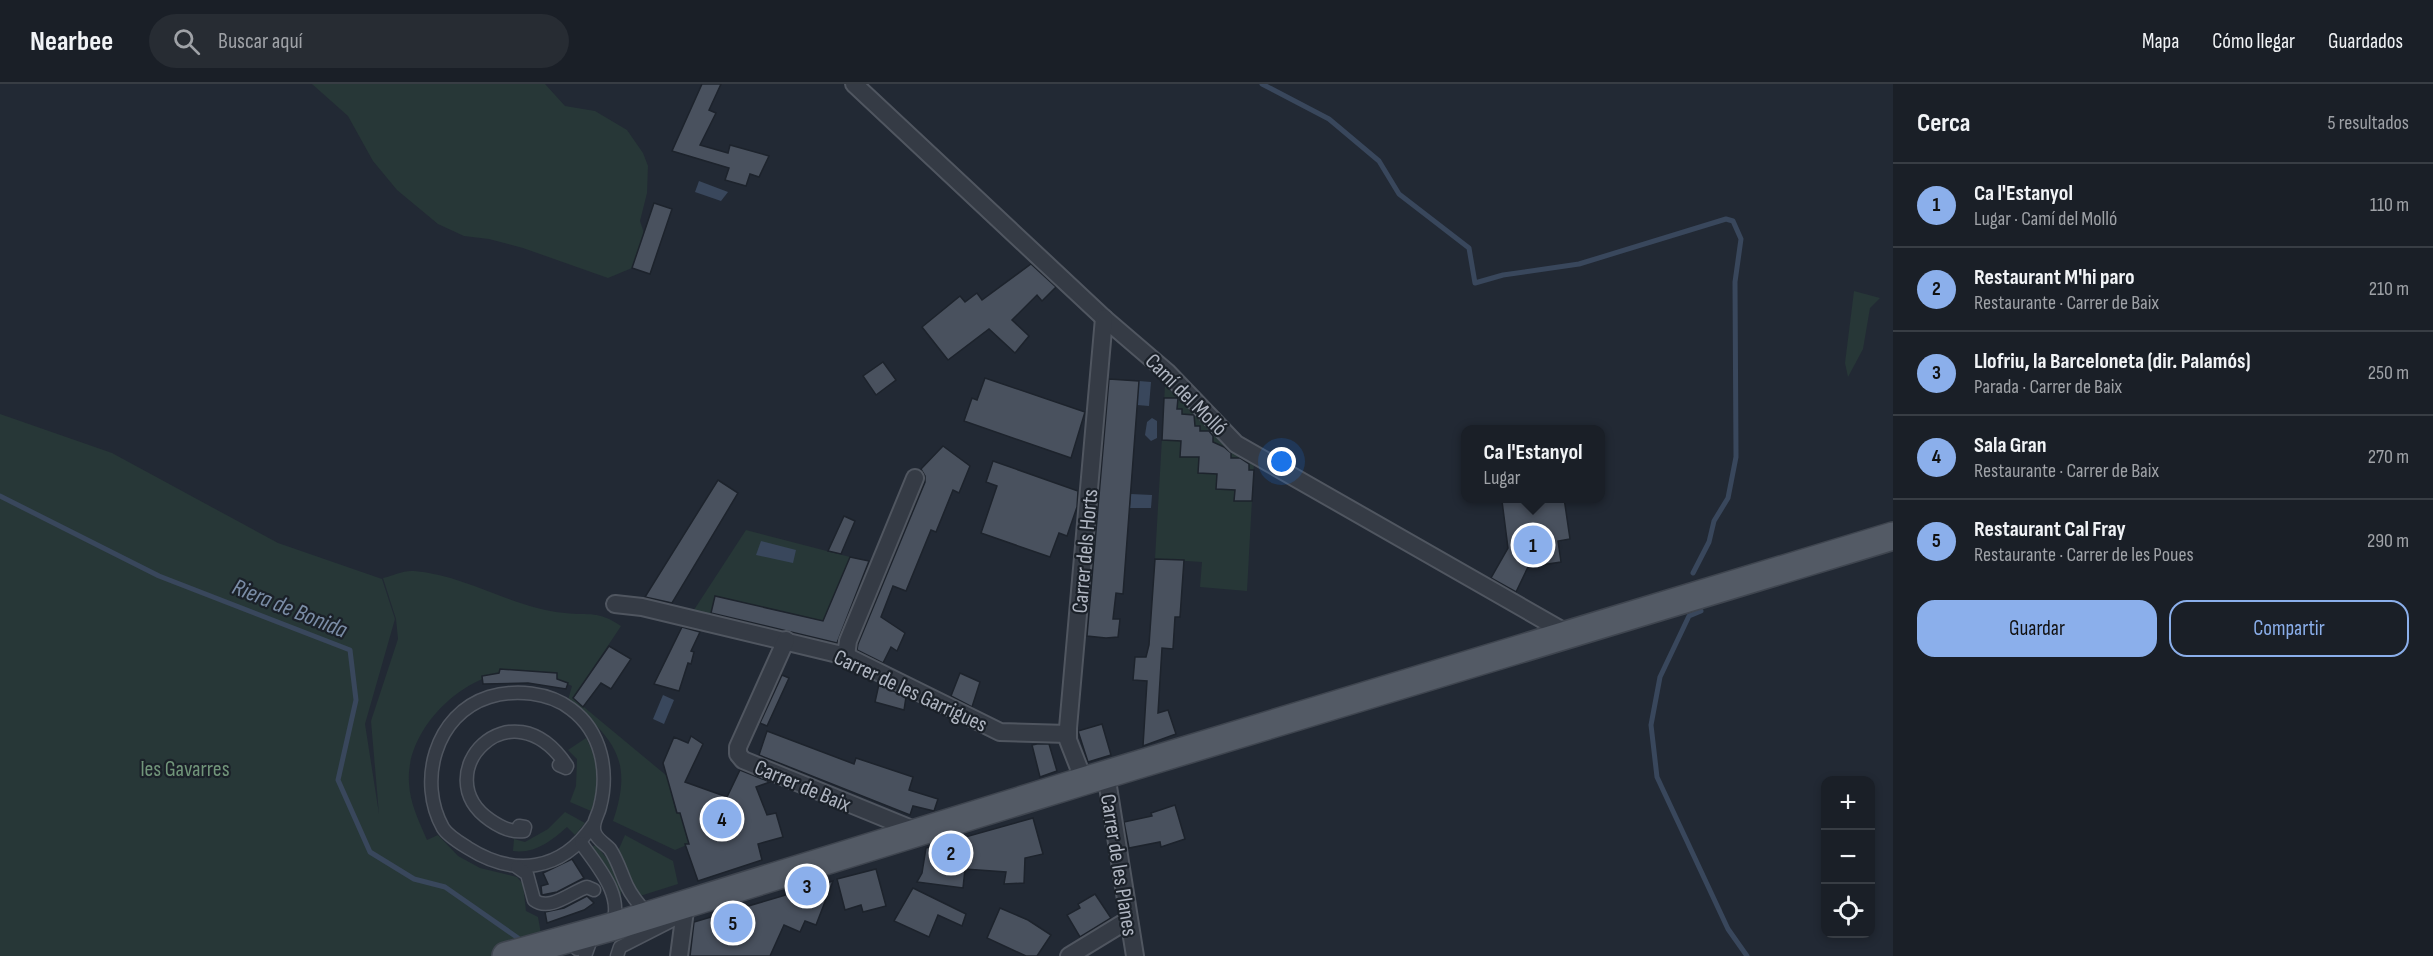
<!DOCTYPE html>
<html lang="es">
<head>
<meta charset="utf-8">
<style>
  body { margin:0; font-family:"Sofia Sans Condensed",sans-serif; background:#272c33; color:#f1f3f6 }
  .controls { position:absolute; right:18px; bottom:18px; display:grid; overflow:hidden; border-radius:12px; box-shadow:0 3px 9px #0003 }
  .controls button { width:54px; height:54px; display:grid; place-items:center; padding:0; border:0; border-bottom:2px solid #383d44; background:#1a1f27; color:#f1f3f6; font:30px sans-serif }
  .you { position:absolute; left:1282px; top:378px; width:21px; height:21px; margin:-15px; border:4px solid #fff; border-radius:50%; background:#1a73e8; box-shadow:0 0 0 9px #1a73e833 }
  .badge { display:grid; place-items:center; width:39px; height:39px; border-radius:50%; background:#8bafeb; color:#111; font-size:20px; font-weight:700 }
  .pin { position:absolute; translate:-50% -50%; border:3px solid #fff; box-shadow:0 2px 6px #0006 }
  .popup { position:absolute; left:1461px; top:341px; width:144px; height:78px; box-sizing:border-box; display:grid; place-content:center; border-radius:12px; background:#1a1f27; filter:drop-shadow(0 2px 4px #0005); font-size:20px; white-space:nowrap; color:#9fa2a7 }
  .popup b { font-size:22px; color:#f1f3f6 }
  .popup::after { content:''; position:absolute; left:50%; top:100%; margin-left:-12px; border:12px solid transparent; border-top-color:#1a1f27 }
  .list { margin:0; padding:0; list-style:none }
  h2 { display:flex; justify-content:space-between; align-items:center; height:78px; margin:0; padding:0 24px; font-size:26px }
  h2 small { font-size:20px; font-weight:400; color:#9fa2a7 }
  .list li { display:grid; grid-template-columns:39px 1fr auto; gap:18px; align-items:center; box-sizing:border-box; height:84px; padding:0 24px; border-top:2px solid #383d44 }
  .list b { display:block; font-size:22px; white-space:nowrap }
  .list p { margin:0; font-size:20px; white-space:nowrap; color:#9fa2a7 }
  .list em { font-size:20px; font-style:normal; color:#9fa2a7 }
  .actions { display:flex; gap:12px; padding:18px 24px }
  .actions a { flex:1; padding:14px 0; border:2px solid #8bafeb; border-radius:18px; text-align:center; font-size:21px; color:#8bafeb }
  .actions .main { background:#8bafeb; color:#111 }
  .icon { flex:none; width:33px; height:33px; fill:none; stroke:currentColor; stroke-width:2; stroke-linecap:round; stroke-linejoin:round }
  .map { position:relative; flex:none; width:1893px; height:872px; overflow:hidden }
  header { display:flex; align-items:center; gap:36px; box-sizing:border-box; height:84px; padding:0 30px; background:#1a1f27; border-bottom:2px solid #383d44 }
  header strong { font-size:28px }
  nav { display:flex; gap:33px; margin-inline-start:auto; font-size:21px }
  .search { width:420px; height:54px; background:#272c33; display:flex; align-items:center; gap:15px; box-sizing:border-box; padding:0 21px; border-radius:33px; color:#9fa2a7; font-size:22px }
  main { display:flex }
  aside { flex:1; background:#1a1f27 }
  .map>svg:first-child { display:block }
</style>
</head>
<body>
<header>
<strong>Nearbee</strong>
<div class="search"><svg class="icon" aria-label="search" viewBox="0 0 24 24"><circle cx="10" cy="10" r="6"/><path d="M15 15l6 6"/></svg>Buscar aquí</div>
<nav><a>Mapa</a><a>Cómo llegar</a><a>Guardados</a></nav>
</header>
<main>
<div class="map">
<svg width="1893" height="872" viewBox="0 0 1893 872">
  <rect width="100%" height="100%" fill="#222934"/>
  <g fill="#273737">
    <path d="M 312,0 L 545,0 L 565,22 L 595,27 L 627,46 L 643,69 L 648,82 L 647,109 L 640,137 L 644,149 L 632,184 L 608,194 L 523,164 L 489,155 L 464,152 L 438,140 L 397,106 L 373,77 L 348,32 Z"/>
    <path d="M 1854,207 L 1880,214 L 1870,224 L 1863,265 L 1848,293 L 1845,279 Z"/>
    <path d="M 1165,302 L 1227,360 L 1254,378 L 1247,507 L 1200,503 L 1202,478 L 1155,475 Z"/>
    <path d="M 0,330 L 112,369 L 278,459 L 382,495 L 395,535 L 365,640 L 379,730 L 371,637 L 398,555 L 396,535 L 383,494 C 392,492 404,486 414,487 C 466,491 512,524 565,529 C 591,532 597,526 621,542 L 573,614 L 667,692 L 676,729 L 680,729 L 689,760 L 675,766 L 613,737 C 634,676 614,655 568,616 L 572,602 C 555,594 539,587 520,587 C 466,586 405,644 409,699 C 410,720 419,737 427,756 L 438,751 L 458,772 L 480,784 L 517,793 L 523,800 L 526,827 L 538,833 L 545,872 L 0,872 Z"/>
    <path d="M 746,446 L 850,473 L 832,516 L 843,542 L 716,512 L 710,533 L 692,529 Z"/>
    <path d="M 586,654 C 599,677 600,703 591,727 L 570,718 L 576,702 L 577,675 L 568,666 Z"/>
    <path d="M 565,728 L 585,739 L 575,751 L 567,743 C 551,757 535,770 513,767 L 514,755 L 525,758 L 548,745 Z"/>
    <path d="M 625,751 L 673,777 L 678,800 L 640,812 L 613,783 L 621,805 L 621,817 L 609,790 L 593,826 L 609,789 L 602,776 L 590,764 L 596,761 L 612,781 Z"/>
  </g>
  <g fill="#39475c">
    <path d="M 699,97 L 728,108 L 721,117 L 695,108 Z"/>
    <path d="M 1139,297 L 1151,298 L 1149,322 L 1137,321 Z"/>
    <path d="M 1152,334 L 1157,337 L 1157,354 L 1151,357 L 1145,351 L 1147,338 Z"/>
    <path d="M 1131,410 L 1152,411 L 1151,424 L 1130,424 Z"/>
    <path d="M 761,457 L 796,466 L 793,479 L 756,471 Z"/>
    <path d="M 663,611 L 674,616 L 664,640 L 653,635 Z"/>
  </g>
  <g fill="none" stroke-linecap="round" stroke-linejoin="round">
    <g stroke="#39475c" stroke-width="5">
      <path d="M 1262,0 L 1329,35 L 1379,77 L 1399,110 L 1469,164 L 1475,199 L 1503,191 L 1579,180 L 1726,135 L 1733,137 L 1741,155 L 1735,198 L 1736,373 L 1728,414 L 1714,437 L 1709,458 L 1693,489"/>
      <path d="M 0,412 L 159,492 L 350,566 L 356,616 L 338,696 L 370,768 L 414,795 L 445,803 L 518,854"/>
      <path d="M 1701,527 L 1689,532 L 1660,593 L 1651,641 L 1657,693 L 1728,845 L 1747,872"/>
    </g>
  </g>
  <g fill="#49515e" stroke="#1d232c" stroke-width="1.5">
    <path d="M 702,0 L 721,0 L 709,26 L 716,29 L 700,61 L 728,69 L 730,61 L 769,72 L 759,93 L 750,90 L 746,102 L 725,96 L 729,84 L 672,67 Z"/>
    <path d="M 654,119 L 672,125 L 650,190 L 632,184 Z"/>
    <path d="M 1031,180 L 1056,203 L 1042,217 L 1037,211 L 1012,236 L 1029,252 L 1015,269 L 989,245 L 948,276 L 922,243 L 960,212 L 965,218 L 977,209 L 982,216 Z"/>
    <path d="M 883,278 L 896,296 L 876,311 L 863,292 Z"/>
    <path d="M 985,294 L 1085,328 L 1071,374 L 964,337 L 972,314 L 977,316 Z"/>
    <path d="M 1109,295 L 1139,297 L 1123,510 L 1116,509 L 1113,535 L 1120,535 L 1118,553 L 1106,554 L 1087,552 Z"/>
    <path d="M 1164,314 L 1178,314 L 1177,325 L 1182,325 L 1182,330 L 1194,331 L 1195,342 L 1200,342 L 1200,347 L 1209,347 L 1213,352 L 1213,358 L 1224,363 L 1231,369 L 1231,374 L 1240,374 L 1249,380 L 1249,386 L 1254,386 L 1252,417 L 1234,417 L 1235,406 L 1216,405 L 1217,390 L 1198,389 L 1199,373 L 1180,373 L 1181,357 L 1162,356 Z"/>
    <path d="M 943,362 L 970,382 L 959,409 L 953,406 L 936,448 L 931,446 L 906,507 L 893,502 L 881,533 L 905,549 L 897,567 L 891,563 L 883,579 L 857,566 L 858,560 L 925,398 L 925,392 L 921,385 Z"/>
    <path d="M 993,377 L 1078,407 L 1077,423 L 1067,452 L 1059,449 L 1050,473 L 981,449 L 997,402 L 986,398 Z"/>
    <path d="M 718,396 L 738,409 L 672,519 L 645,513 Z"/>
    <path d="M 1525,414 L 1564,414 L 1570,455 L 1558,457 L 1561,478 L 1528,483 L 1516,508 L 1491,494 L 1508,464 L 1502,417 Z"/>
    <path d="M 844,432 L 855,437 L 841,470 L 828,467 Z"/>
    <path d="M 850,473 L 869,477 L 837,559 L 711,529 L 715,512 L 823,537 Z"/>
    <path d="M 1155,475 L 1184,476 L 1180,533 L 1175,533 L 1173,565 L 1162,564 L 1158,629 L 1168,626 L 1176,650 L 1143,662 L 1147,597 L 1133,596 L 1135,573 L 1146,573 L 1149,561 Z"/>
    <path d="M 682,543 L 700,548 L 691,567 L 694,568 L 691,580 L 688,579 L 679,607 L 654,600 Z"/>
    <path d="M 609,562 L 631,575 L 611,605 L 601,599 L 583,623 L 573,614 Z"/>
    <path d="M 500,585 L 557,589 L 557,595 L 568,599 L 566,605 L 528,599 L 483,600 L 482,592 L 499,589 Z"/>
    <path d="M 960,589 L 980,598 L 972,623 L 951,612 Z"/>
    <path d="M 782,591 L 789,594 L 767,642 L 760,639 Z"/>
    <path d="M 879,600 L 906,613 L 904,626 L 875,618 Z"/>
    <path d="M 1102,640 L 1111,671 L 1088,678 L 1078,647 Z"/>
    <path d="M 767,647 L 854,680 L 856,674 L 913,693 L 909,706 L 938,715 L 934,727 L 913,722 L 910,731 L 759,671 Z"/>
    <path d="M 691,652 L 703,660 L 685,698 L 727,713 L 740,686 L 770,698 L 756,703 L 767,731 L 776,729 L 783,753 L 758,760 L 762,776 L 698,797 L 685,760 L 689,760 L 680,729 L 677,729 L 663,679 L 674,653 L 688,659 Z"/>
    <path d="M 1037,660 L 1049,660 L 1057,687 L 1040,693 L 1032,661 Z"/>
    <path d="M 1175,721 L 1185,755 L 1161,763 L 1160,758 L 1129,764 L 1124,738 L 1152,732 L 1151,729 Z"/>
    <path d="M 1033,734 L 1043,770 L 1025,774 L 1024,799 L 1004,800 L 1006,788 L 965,785 L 963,804 L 917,798 L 922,789 L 926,764 Z"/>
    <path d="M 572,775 L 584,794 L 557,808 L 542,811 L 541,802 L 548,800 L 543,789 Z"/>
    <path d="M 876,785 L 886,822 L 863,828 L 861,821 L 845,826 L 837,795 Z"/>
    <path d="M 833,797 L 816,841 L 805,837 L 800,848 L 784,841 L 770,872 L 690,872 L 694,838 Z"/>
    <path d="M 913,804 L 966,830 L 962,842 L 938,831 L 929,853 L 894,837 Z"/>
    <path d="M 1095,810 L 1111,834 L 1080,853 L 1067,831 L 1080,824 L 1078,820 Z"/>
    <path d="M 587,812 L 594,819 L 584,826 L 547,839 L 545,828 L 564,824 Z"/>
    <path d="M 1000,824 L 1028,836 L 1051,851 L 1037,872 L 1026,872 L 987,854 Z"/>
  </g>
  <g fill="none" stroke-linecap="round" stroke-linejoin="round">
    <g stroke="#505660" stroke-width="15">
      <g id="pedestrian">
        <path d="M 593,741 C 561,788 514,793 468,764 C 460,759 448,752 443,744 C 417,698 435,630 489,613 C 515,605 549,608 571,625 C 602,648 609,688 600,723 C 598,732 591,740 595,749 C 597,755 605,760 610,765 C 618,777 621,789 627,802 C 632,813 640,822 648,831"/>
        <path d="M 519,742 L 525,743 L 524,747 C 511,749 500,743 490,736 C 425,691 511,597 567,682 L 566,684 L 559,681"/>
        <path d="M 581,759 C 597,782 626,813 611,843"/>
        <path d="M 517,783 L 527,790 L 534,816 C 550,828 571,808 587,803 L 594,806"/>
        <path d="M 577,865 L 589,861 L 585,872"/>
        <path d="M 617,872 L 620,863 L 675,835"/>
      </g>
    </g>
    <g stroke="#505660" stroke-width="20">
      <g id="minor">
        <path d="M 854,0 L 1104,234 L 1167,288 L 1236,360 L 1570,551"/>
        <path d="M 615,520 L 642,523 L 846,572 L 1000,648 L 1068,650"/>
        <path d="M 786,556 L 738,663 L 738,670 L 743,676 L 919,748"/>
        <path d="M 846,572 L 848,557 L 915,394"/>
        <path d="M 1106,690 L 1135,872"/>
        <path d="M 1084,697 L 1068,656 L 1068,644 L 1104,234"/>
        <path d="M 679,872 L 686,819"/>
        <path d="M 1069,872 L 1128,836"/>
      </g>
    </g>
    <g stroke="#3f454f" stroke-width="30">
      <path id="primary" d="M 506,872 L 611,843 L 1084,697 L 1893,452"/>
    </g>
    <use href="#pedestrian" stroke="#353b45" stroke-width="12"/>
    <use href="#minor" stroke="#353b45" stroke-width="16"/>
    <use href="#primary" stroke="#535a65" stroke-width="27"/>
  </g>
  <g text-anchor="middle" stroke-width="4.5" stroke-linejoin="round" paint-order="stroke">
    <g font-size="22" fill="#b0b6c2" stroke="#1b2129">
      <text transform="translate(1187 310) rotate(45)" y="8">Camí del Molló</text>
      <text transform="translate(1084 467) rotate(-85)" y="8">Carrer dels Horts</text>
      <text transform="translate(911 606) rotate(25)" y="8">Carrer de les Garrigues</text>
      <text transform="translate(803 701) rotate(23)" y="8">Carrer de Baix</text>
      <text transform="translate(1120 781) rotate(81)" y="8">Carrer de les Planes</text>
    </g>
    <g font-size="22" fill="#71957a" stroke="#1b2129">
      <text x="185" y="692">les Gavarres</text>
    </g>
    <g font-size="24" font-style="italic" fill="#7b8da7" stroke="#1b2129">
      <text transform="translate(290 524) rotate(22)" y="8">Riera de Bonida</text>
    </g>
  </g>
</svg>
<div class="controls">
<button>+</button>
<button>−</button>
<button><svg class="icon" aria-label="locate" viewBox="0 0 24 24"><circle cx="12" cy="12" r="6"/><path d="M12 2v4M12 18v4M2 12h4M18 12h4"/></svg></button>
</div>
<div class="you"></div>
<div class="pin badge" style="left:1533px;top:461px">1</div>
<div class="popup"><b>Ca l'Estanyol</b>Lugar</div>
<div class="pin badge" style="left:951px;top:769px">2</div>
<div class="pin badge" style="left:807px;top:802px">3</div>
<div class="pin badge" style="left:722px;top:735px">4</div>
<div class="pin badge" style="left:733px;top:839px">5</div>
</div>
<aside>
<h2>Cerca<small>5 resultados</small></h2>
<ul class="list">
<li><span class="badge">1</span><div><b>Ca l'Estanyol</b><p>Lugar · Camí del Molló</p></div><em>110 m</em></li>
<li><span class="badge">2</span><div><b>Restaurant M'hi paro</b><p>Restaurante · Carrer de Baix</p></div><em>210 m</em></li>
<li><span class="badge">3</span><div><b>Llofriu, la Barceloneta (dir. Palamós)</b><p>Parada · Carrer de Baix</p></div><em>250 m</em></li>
<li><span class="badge">4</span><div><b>Sala Gran</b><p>Restaurante · Carrer de Baix</p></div><em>270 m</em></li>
<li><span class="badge">5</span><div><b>Restaurant Cal Fray</b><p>Restaurante · Carrer de les Poues</p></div><em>290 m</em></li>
</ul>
<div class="actions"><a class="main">Guardar</a><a>Compartir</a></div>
</aside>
</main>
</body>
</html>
